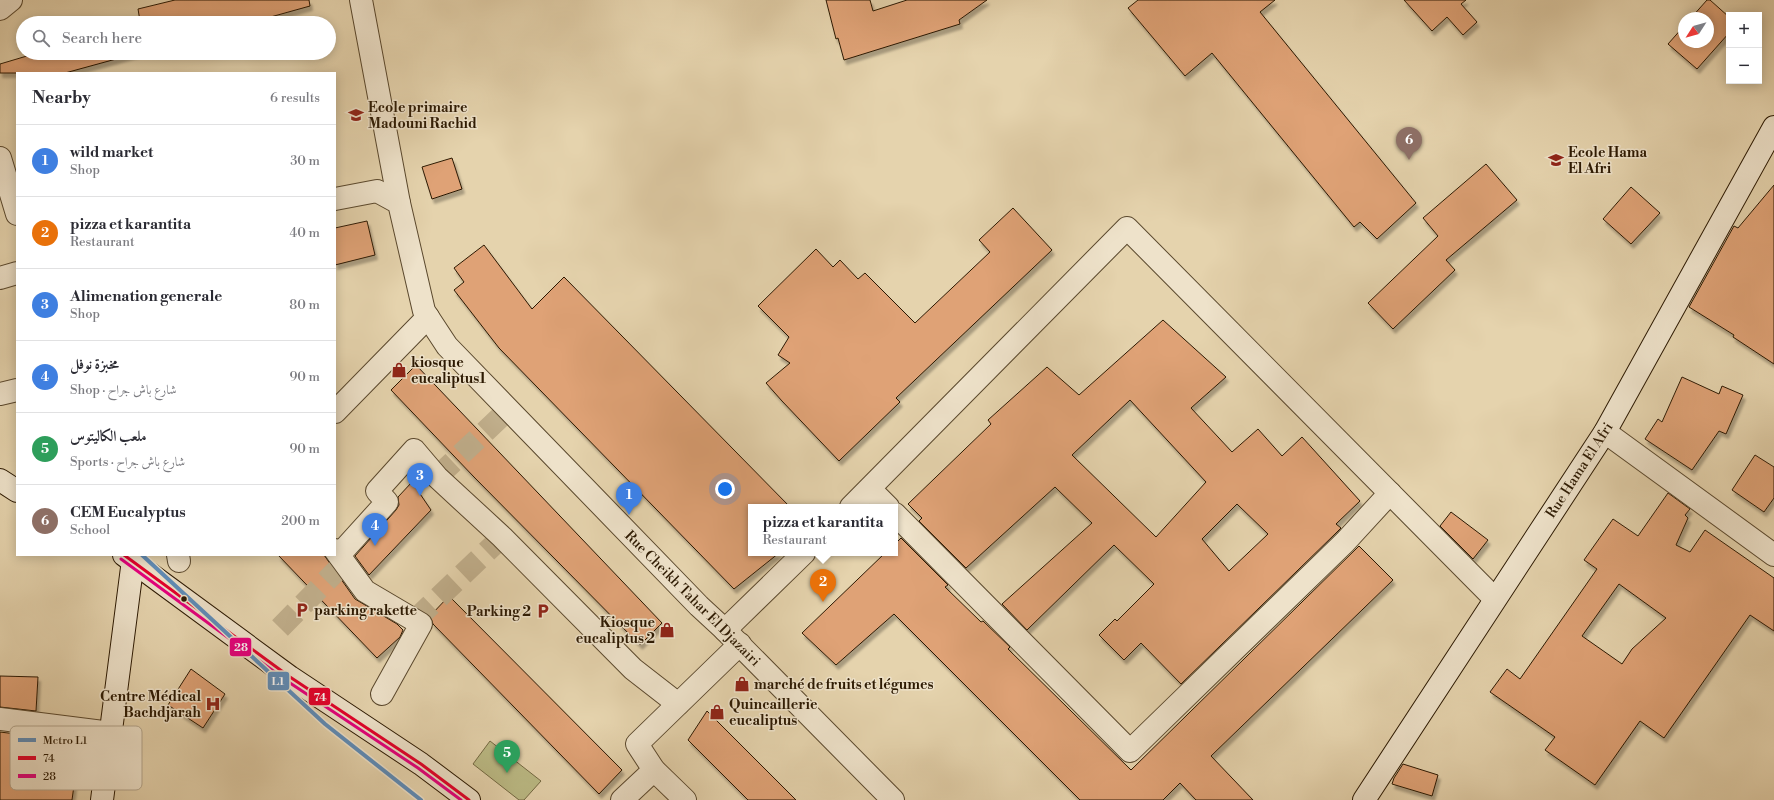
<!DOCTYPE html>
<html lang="en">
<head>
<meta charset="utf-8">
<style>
  body { margin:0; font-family:"Libre Bodoni",Amiri,serif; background:#f7f7f7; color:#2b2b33 }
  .controls { position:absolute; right:12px; top:12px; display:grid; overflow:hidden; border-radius:0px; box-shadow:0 2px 10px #0003 }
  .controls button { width:36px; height:36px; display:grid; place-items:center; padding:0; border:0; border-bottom:1px solid #e1e1e2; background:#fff; color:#2b2b33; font:20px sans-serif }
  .compass { position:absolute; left:1678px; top:12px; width:36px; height:36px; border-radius:50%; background:#fff; box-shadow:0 2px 10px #0003; rotate:234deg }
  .you { position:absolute; left:725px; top:489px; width:14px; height:14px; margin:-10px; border:3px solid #fff; border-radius:50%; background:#1a73e8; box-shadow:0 0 0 6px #1a73e833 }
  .badge { display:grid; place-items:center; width:26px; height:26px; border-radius:50%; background:#8f2418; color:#fff; font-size:13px; font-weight:700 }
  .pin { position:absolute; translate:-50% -33px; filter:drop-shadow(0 1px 2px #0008) }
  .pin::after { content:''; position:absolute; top:21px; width:14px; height:12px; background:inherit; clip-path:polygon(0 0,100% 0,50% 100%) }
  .popup { position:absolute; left:748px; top:504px; width:150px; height:52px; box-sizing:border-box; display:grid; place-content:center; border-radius:0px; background:#fff; filter:drop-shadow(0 1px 3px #0005); font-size:13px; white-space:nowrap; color:#7c7c81 }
  .popup b { font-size:15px; color:#2b2b33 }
  .popup::after { content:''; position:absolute; left:50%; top:100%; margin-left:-8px; border:8px solid transparent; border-top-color:#fff }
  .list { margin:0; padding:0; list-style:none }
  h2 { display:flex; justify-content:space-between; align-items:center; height:52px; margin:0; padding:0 16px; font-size:17px }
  h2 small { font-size:13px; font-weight:400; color:#7c7c81 }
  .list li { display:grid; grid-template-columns:26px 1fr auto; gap:12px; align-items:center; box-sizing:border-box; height:72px; padding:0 16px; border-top:1px solid #e1e1e2 }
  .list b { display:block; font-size:15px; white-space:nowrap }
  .list p { margin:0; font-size:13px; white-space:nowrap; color:#7c7c81 }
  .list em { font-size:13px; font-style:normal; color:#7c7c81 }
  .icon { flex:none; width:22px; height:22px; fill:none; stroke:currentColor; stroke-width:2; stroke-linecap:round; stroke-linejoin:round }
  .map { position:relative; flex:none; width:1774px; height:800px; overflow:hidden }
  .search { position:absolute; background:#fff; box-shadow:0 2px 10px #0003; left:16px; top:16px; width:320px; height:44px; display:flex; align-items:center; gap:10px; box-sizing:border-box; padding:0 14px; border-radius:22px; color:#7c7c81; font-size:15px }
  .panel { position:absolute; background:#fff; box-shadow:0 2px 10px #0003; left:16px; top:72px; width:320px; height:484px; border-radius:0px }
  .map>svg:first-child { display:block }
</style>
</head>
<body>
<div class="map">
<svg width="1774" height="800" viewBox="0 0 1774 800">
  <defs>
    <filter id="shadow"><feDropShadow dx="2.5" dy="4.5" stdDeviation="1" flood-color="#0004"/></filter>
  </defs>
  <rect width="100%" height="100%" fill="#e5d3ad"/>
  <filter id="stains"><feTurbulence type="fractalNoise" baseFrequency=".005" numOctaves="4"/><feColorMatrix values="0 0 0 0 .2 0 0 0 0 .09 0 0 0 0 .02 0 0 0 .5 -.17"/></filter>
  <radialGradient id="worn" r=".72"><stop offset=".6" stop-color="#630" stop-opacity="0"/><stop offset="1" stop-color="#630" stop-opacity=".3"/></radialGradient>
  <path fill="#bbba85" stroke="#746a44" d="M 490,741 L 541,781 L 524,800 L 519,800 L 473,764 Z"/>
  <g fill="#dfa276" stroke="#2c1902" fill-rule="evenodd" filter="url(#shadow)">
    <path d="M 175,0 L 309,0 L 310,6 L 249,23 L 134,23 L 140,21 L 138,9 Z"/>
    <path d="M 826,0 L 870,0 L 873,11 L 907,0 L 987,0 L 959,20 L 960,24 L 844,60 L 838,38 L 836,39 Z"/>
    <path d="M 1138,0 L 1275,0 L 1260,12 L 1416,203 L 1377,239 L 1360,222 L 1354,227 L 1212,53 L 1185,76 L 1128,8 Z"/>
    <path d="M 1404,0 L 1466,0 L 1461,4 L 1477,22 L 1463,35 L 1447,17 L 1432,31 Z"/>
    <path d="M 1707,0 L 1710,0 L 1729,17 L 1729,33 L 1697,69 L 1668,44 L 1684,26 L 1684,42 L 1708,42 L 1708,18 L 1691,18 Z"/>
    <path d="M 37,53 L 138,53 L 65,73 L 0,73 L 0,64 Z"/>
    <path d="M 452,158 L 462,189 L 432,199 L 422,167 Z"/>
    <path d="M 1486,164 L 1517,200 L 1446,260 L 1455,270 L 1393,329 L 1368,303 L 1438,236 L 1423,218 Z"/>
    <path d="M 1774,185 L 1774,364 L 1733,337 L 1734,335 L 1689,307 L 1734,226 L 1738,228 Z"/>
    <path d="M 1631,187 L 1660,213 L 1631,244 L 1603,219 Z"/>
    <path d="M 1013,208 L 1052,250 L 896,398 L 900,402 L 839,461 L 782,401 L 766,383 L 790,363 L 778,355 L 789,337 L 758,306 L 816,249 L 833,267 L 840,260 L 858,279 L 865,273 L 915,323 L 990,252 L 979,240 Z"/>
    <path d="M 367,221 L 375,255 L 335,265 L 335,228 Z"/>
    <path d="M 484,245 L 532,309 L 564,277 L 790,507 L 751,507 L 751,553 L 779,553 L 734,589 L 499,348 L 454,290 L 464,282 L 454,268 Z"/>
    <path d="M 1163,320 L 1226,377 L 1191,408 L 1232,452 L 1258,429 L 1282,456 L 1302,437 L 1360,501 L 1336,524 L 1341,528 L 1336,533 L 1181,684 L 1141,643 L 1124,660 L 1099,635 L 1115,619 L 1117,621 L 1154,584 L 1114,545 L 1027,630 L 1002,604 L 1092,523 L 1055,487 L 966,568 L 919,521 L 922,518 L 908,504 L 991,424 L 988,420 L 1047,367 L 1079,395 ZM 1130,400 L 1206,482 L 1156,537 L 1072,455 ZM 1237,504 L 1268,534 L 1229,571 L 1202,539 Z"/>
    <path d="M 416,365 L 662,623 L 640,645 L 474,477 L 391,390 Z"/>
    <path d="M 1682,377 L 1719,394 L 1722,386 L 1743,395 L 1726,434 L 1719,431 L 1692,470 L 1645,439 L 1658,419 L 1662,422 Z"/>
    <path d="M 1755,455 L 1774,467 L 1774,498 L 1764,512 L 1732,490 Z"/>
    <path d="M 412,482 L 431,510 L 369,575 L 355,556 L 396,510 L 399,505 L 398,497 Z"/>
    <path d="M 1668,493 L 1690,509 L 1685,515 L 1688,518 L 1676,545 L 1690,552 L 1705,530 L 1774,578 L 1774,631 L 1750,615 L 1664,738 L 1640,721 L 1595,785 L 1545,750 L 1555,737 L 1490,692 L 1507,669 L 1520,679 L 1597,569 L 1584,560 L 1613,519 L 1638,536 ZM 1619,584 L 1666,618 L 1632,649 L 1622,664 L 1582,636 Z"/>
    <path d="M 1451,512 L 1488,540 L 1473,559 L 1440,526 Z"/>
    <path d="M 901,538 L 948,585 L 945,587 L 981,622 L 983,621 L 1010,647 L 1008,649 L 1131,770 L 1359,546 L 1393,580 L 1211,756 L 1253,800 L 1196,800 L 1180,783 L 1163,800 L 1080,800 L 894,614 L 836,665 L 802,633 L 885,553 L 895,553 L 895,544 Z"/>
    <path d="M 278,555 L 324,555 L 355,599 L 397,624 L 403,630 L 400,637 L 377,658 Z"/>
    <path d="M 449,596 L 622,770 L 599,794 L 433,624 L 430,616 Z"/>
    <path d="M 191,669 L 225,694 L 203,728 L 168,705 Z"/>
    <path d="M 0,676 L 38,677 L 36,711 L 0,707 Z"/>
    <path d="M 707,711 L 796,800 L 748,800 L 688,740 Z"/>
    <path d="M 0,732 L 80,742 L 72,800 L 0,800 Z"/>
    <path d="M 1403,764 L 1438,775 L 1432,796 L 1392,784 L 1394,778 Z"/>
  </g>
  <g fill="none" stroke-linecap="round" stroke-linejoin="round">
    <g stroke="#c0ae8b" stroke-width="22" stroke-dasharray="22 11" stroke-linecap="butt">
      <path d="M 437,477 L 508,410"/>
      <path d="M 415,620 L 502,537"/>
      <path d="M 280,628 L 344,563"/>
    </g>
    <g stroke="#5a482d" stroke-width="24">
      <g id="street">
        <path d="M 361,0 L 399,203"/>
        <path d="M 0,9 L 11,0"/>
        <path d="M 0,158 L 17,214"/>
        <path d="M 335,199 L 377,191 L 399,203 L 424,311 L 447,346 L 699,606 L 725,630 L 893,800"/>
        <path d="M 0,278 L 17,273"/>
        <path d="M 0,394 L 17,390"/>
        <path d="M 335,412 L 428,317"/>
        <path d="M 1605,432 L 1774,555"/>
        <path d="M 870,489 L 888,507"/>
        <path d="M 851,507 L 1127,228 L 1495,599"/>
        <path d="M 895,514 L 1130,751 L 1345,542 L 1390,493"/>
        <path d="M 335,550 L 365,591 L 421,624 L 382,694"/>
        <path d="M 178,555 L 179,561"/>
        <path d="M 339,555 L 387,502 L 377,491 L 414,450 L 437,477 L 502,537 L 633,669 L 678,704"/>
        <path d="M 725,630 L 804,553"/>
        <path d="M 0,719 L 111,733"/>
        <path d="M 654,770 L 685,800"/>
        <path d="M 622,800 L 654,770 L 637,744 L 740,644"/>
      </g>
    </g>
    <g stroke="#2c1902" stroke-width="24">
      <g id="secondary">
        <path d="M 0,480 L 17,491"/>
        <path d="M 124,555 L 290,677 L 421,764 L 469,800"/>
        <path d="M 102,800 L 133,560"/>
        <path d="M 1364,800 L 1605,432 L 1774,127"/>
      </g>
    </g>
    <use href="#street" stroke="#eee2ca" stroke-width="22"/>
    <use href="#secondary" stroke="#eee2ca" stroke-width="22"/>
    <g stroke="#eee2ca" stroke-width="6">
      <path id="bus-1" d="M 124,555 L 290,677 L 421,764 L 469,800"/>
    </g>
    <g stroke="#eee2ca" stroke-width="6">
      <path id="bus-2" d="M 121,559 L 287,681 L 418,768 L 461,800"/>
    </g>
    <use href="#bus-1" stroke="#e4002b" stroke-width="3"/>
    <use href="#bus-2" stroke="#e5007d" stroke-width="3"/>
    <g stroke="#eee2ca" stroke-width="7">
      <path id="metro-1" d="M 142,555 L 325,724 L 421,800"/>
    </g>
    <use href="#metro-1" stroke="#5f8db9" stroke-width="4"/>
  </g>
  <defs>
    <g id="school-bare" transform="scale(1.2)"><path d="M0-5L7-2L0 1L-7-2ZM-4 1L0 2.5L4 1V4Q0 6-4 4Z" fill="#8f2418" stroke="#eee2ca" stroke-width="2.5" paint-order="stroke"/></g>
    <g id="shop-bare" transform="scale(1.2)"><path d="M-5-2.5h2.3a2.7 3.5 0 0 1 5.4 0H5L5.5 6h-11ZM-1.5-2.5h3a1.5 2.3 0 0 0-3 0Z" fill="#8f2418" stroke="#eee2ca" stroke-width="2.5" paint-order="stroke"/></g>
    <g id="parking-bare" transform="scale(1.2)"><path d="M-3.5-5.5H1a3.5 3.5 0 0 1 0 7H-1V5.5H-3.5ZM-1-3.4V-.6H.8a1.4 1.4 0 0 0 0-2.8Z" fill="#8f2418" stroke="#eee2ca" stroke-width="2.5" paint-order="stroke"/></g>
    <g id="hospital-bare" transform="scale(1.2)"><path d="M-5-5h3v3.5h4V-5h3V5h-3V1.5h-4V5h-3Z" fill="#8f2418" stroke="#eee2ca" stroke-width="2.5" paint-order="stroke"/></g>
  </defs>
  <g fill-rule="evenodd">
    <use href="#school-bare" x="356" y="115"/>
    <use href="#school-bare" x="1556" y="160"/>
    <use href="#shop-bare" x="399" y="370"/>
    <use href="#parking-bare" x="302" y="610"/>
    <use href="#parking-bare" x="543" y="611"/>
    <use href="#shop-bare" x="667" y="630"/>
    <use href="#shop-bare" x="742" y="684"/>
    <use href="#hospital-bare" x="213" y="704"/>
    <use href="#shop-bare" x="717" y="712"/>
  </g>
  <circle fill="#2c1902" stroke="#eee2ca" stroke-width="1.5" cx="184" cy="599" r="3.5"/>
  <g text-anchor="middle" stroke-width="3" stroke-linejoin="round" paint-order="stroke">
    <g font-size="14" font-weight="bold" fill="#2c1902" stroke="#eee2ca" text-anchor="start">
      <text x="368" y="112">Ecole primaire<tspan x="368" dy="16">Madouni Rachid</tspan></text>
      <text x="1568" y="157">Ecole Hama<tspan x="1568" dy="16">El Afri</tspan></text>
      <text x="411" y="367">kiosque<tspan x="411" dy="16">eucaliptus1</tspan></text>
      <text x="314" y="615">parking rakette</text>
      <text x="531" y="616" text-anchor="end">Parking 2</text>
      <text x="655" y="627" text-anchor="end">Kiosque<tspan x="655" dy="16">eucaliptus 2</tspan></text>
      <text x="754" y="689">marché de fruits et légumes</text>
      <text x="201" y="701" text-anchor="end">Centre Médical<tspan x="201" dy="16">Bachdjarah</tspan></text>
      <text x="729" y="709">Quincaillerie<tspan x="729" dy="16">eucaliptus</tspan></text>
    </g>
    <g font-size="14" fill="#2c1902" stroke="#eee2ca">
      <text transform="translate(1579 470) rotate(-57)" y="5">Rue Hama El Afri</text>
      <text transform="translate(693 598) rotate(45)" y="5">Rue Cheikh Tahar El Djazairi</text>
    </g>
  </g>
  <rect x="10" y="726" width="132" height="64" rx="6" fill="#eee2ca" stroke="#b4a68e" stroke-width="1"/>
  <rect x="18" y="738" width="18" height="4" fill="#5f8db9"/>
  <rect x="18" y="756" width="18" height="4" fill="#e4002b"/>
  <rect x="18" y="774" width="18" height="4" fill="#e5007d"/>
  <g font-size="11" fill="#2c1902">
    <text x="43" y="744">Metro L1</text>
    <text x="43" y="762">74</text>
    <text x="43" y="780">28</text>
  </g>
  <g stroke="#eee2ca" stroke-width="1.5">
    <rect x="229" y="637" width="23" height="20" rx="4" fill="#e5007d"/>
    <rect x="267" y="671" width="23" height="20" rx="4" fill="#5f8db9"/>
    <rect x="308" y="687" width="23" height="19" rx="4" fill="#e4002b"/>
  </g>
  <g font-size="11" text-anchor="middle" font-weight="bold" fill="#fff">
    <text x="241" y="651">28</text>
    <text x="278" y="685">L1</text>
    <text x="320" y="701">74</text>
  </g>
  <rect width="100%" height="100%" filter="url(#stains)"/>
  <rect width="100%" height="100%" fill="url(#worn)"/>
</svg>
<div class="controls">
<button>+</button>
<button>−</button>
</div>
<svg class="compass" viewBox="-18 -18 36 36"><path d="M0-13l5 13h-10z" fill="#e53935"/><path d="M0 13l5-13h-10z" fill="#7c7c81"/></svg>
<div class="you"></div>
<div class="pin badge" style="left:629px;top:515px;background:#3f7fe0">1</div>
<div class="pin badge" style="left:823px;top:602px;background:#e8710a">2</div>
<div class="popup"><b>pizza et karantita</b>Restaurant</div>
<div class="pin badge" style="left:420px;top:496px;background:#3f7fe0">3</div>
<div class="pin badge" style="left:375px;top:546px;background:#3f7fe0">4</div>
<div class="pin badge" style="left:507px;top:773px;background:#2e9e5b">5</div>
<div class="pin badge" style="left:1409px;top:160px;background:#8d6e63">6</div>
<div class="search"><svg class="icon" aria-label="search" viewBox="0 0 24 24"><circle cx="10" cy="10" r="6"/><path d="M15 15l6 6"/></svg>Search here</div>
<section class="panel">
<h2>Nearby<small>6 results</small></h2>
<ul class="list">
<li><span class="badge" style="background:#3f7fe0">1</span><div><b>wild market</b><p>Shop</p></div><em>30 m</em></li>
<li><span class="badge" style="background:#e8710a">2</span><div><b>pizza et karantita</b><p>Restaurant</p></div><em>40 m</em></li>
<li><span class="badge" style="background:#3f7fe0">3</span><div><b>Alimenation generale</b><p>Shop</p></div><em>80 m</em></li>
<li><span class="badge" style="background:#3f7fe0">4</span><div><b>مخبزة نوفل</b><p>Shop · شارع باش جراح</p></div><em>90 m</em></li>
<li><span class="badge" style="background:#2e9e5b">5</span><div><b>ملعب الكاليتوس</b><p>Sports · شارع باش جراح</p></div><em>90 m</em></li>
<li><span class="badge" style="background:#8d6e63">6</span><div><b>CEM Eucalyptus</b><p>School</p></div><em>200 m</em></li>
</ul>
</section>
</div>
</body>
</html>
